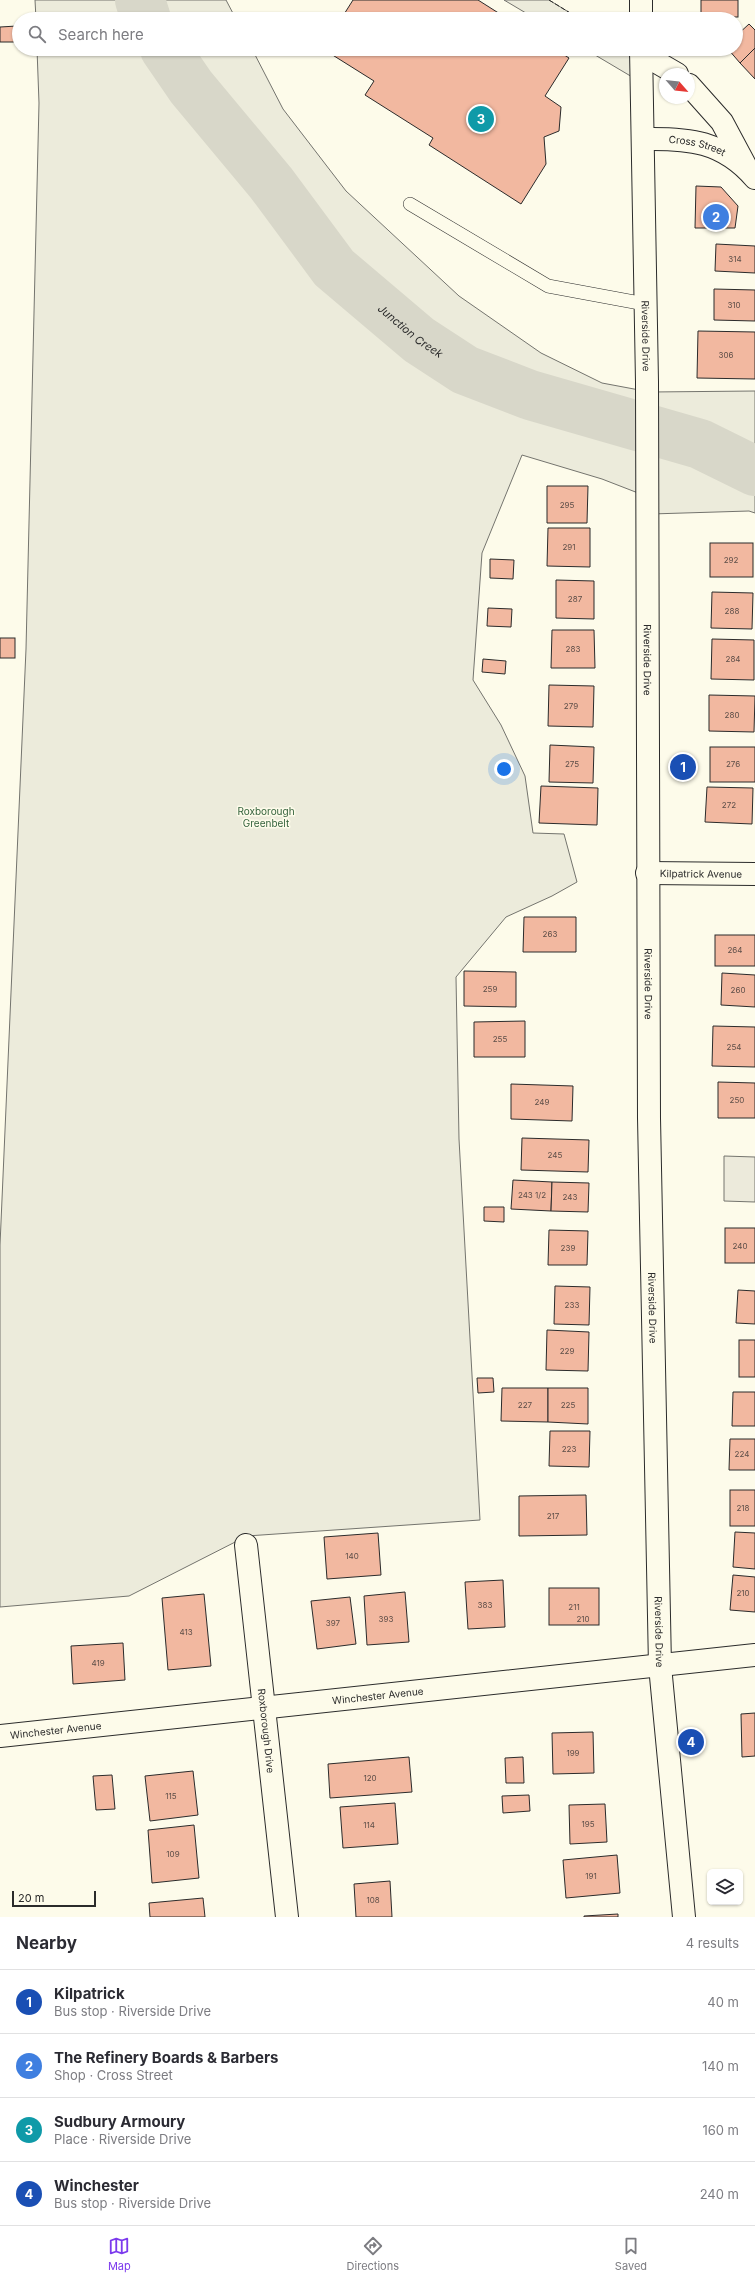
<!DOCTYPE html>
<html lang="en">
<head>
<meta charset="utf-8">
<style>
  body { margin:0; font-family:Inter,sans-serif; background:#f7f7f7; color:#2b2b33 }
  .controls { position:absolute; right:12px; bottom:12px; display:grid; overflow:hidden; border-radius:6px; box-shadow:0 1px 3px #0004 }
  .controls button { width:36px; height:36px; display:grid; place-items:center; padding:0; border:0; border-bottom:1px solid #e1e1e2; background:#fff; color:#2b2b33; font:20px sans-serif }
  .compass { position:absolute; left:659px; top:68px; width:36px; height:36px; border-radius:50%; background:#fff; box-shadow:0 1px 3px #0004; rotate:118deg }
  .scale { position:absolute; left:12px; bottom:10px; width:84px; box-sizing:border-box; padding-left:4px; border:2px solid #2b2b2b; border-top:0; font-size:11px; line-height:14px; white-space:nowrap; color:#2b2b2b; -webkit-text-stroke:3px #fdfbea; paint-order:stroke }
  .you { position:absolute; left:504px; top:769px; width:14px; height:14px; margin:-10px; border:3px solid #fff; border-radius:50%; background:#1a73e8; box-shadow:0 0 0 6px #1a73e833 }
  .badge { display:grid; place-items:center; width:26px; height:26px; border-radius:50%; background:#7c3aed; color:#fff; font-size:13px; font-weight:700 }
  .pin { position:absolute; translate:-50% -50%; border:2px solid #fff; box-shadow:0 1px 4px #0006 }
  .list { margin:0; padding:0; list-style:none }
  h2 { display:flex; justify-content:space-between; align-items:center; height:52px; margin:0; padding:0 16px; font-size:17px }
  h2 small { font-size:13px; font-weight:400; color:#7c7c81 }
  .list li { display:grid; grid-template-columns:26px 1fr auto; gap:12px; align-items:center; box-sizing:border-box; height:64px; padding:0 16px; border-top:1px solid #e1e1e2 }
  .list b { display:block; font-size:15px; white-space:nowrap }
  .list p { margin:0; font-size:13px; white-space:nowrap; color:#7c7c81 }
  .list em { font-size:13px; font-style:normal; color:#7c7c81 }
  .icon { flex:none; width:22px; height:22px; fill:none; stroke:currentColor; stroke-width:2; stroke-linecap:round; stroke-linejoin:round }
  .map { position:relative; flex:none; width:755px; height:1917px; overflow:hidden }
  .search { position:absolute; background:#fff; box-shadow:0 1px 3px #0004; left:12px; right:12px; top:12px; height:44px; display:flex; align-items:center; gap:10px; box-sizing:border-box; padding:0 14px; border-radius:22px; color:#7c7c81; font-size:15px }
  .sheet { height:308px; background:#fff }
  nav { display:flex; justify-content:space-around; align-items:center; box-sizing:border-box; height:56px; border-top:1px solid #e1e1e2; background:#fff; font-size:11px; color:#7c7c81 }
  nav a { display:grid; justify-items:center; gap:2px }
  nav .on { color:#7c3aed }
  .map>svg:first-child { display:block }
</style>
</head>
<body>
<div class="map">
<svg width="755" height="1917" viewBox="0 0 755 1917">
  <rect width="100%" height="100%" fill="#fdfbea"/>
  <g fill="#ecebdb" stroke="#74746e">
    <path d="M 35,0 L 226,0 L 236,19 L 36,19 Z"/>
    <path d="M 504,0 L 549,0 L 580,19 L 536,19 Z"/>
    <path d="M 37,49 L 252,49 L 283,109 L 346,191 L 459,296 L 541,353 L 602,383 L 650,392 L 755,391 L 755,513 L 749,511 L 651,514 L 651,498 L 602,479 L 522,455 L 482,553 L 473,680 L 501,725 L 525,776 L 533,833 L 564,834 L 577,882 L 552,896 L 506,917 L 456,977 L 459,1139 L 480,1520 L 247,1536 L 129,1596 L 0,1607 L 0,1245 L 26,649 L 39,103 Z"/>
    <path d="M 585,49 L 630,49 L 644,58 L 644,84 Z"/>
  </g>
  <path fill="#eceadb" stroke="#74746e" d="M 724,1156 L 755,1157 L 755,1202 L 724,1201 Z"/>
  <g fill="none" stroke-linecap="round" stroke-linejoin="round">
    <g stroke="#d8d7c9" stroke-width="50">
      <path d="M 140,0 L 146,19"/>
      <path id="s1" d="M 165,49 L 191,87 L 271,183 L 334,268 L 419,340 L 465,370 L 530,395 L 700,444 L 755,471"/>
    </g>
  </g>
  <g fill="#f2b8a0" stroke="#2b2b2b">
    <path d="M 353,0 L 478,0 L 508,19 L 341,19 Z"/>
    <rect x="701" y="0" width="37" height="17"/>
    <path d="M 749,24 L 755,30 L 755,48 L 740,63 L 728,49 L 736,49 L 736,36 Z"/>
    <path d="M 17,26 L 18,42 L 0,42 L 0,27 Z"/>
    <path d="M 755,48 L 755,79 L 740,63 Z"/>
    <path d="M 323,49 L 555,49 L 569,58 L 545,96 L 561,107 L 559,131 L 544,137 L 546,164 L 521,204 L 429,145 L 433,138 L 365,95 L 374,81 Z"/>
    <path d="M 696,186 L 721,187 L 738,206 L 735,228 L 695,228 Z"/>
    <path d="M 716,244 L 755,246 L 755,273 L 715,271 Z"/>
    <path d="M 714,289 L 755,290 L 755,321 L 714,320 Z"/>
    <path d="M 698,331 L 755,332 L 755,379 L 697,378 Z"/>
    <path d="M 547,486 L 588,486 L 587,523 L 547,523 Z"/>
    <path d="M 548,528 L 590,528 L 590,567 L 547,566 Z"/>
    <rect x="710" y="543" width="43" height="34"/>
    <path d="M 490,559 L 514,560 L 513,579 L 490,578 Z"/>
    <path d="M 556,580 L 594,581 L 594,619 L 556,618 Z"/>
    <path d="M 712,592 L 753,593 L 752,629 L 711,628 Z"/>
    <path d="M 488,608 L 512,609 L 511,627 L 487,626 Z"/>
    <path d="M 552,630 L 594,630 L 595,668 L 551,668 Z"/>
    <rect x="0" y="638" width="15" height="20"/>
    <path d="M 712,639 L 754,640 L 754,680 L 711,679 Z"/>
    <path d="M 483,659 L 506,661 L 505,674 L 482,672 Z"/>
    <path d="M 549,685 L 594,686 L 593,727 L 548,726 Z"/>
    <path d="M 709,695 L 755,696 L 754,732 L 709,731 Z"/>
    <path d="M 550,745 L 594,747 L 593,783 L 549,782 Z"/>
    <rect x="710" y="747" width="45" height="35"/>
    <path d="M 541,786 L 598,788 L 597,825 L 539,823 Z"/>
    <path d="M 707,787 L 753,788 L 752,824 L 705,822 Z"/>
    <path d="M 524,917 L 576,917 L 576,952 L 523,952 Z"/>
    <rect x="715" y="935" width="40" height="31"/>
    <path d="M 464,971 L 516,972 L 516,1007 L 464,1006 Z"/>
    <path d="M 722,973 L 755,975 L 755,1007 L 721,1005 Z"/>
    <path d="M 525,1021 L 525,1057 L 474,1057 L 474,1022 Z"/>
    <path d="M 713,1026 L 755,1027 L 755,1067 L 712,1066 Z"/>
    <path d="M 718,1082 L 755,1083 L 755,1118 L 718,1118 Z"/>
    <path d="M 511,1084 L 573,1086 L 572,1121 L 511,1119 Z"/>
    <path d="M 522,1138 L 589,1140 L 588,1172 L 521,1170 Z"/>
    <path d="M 513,1180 L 552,1182 L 551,1211 L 511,1209 Z"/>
    <path d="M 552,1182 L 589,1183 L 588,1212 L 551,1211 Z"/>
    <path d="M 484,1207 L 504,1207 L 504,1222 L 484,1221 Z"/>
    <rect x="725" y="1228" width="30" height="35"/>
    <path d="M 549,1230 L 588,1231 L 587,1265 L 548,1265 Z"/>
    <path d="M 555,1286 L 590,1287 L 589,1325 L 554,1324 Z"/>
    <path d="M 738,1290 L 755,1291 L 755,1324 L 736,1323 Z"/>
    <path d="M 547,1330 L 589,1332 L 588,1371 L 546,1370 Z"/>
    <rect x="739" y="1340" width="16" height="37"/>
    <path d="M 477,1378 L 493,1378 L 494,1392 L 478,1393 Z"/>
    <path d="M 502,1388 L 548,1388 L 548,1422 L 501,1421 Z"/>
    <path d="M 548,1388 L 588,1388 L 588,1424 L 548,1422 Z"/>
    <path d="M 733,1392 L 755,1392 L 755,1426 L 732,1426 Z"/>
    <path d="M 550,1431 L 590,1431 L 589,1467 L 549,1466 Z"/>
    <path d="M 730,1439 L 755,1439 L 755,1470 L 729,1470 Z"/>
    <rect x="730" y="1490" width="25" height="36"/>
    <path d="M 586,1495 L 587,1535 L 519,1536 L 519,1496 Z"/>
    <path d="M 735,1532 L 755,1533 L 755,1569 L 733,1567 Z"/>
    <path d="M 378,1533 L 381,1575 L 327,1579 L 324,1537 Z"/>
    <path d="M 733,1575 L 755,1577 L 755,1612 L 730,1610 Z"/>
    <path d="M 503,1580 L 505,1627 L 468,1629 L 465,1582 Z"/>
    <rect x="549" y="1588" width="50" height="37"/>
    <path d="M 405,1592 L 409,1642 L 367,1645 L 364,1596 Z"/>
    <path d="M 204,1594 L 211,1666 L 168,1670 L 162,1598 Z"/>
    <path d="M 350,1597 L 356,1644 L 317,1649 L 311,1601 Z"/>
    <path d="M 123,1643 L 125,1680 L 73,1684 L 71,1646 Z"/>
    <path d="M 755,1713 L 755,1756 L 742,1757 L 741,1714 Z"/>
    <path d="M 593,1732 L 594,1773 L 553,1774 L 552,1733 Z"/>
    <path d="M 409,1757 L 412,1792 L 330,1798 L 328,1764 Z"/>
    <path d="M 523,1757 L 524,1783 L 506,1783 L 505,1758 Z"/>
    <path d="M 193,1771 L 198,1815 L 150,1821 L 145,1776 Z"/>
    <path d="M 112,1775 L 115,1809 L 96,1810 L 93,1776 Z"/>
    <path d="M 529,1795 L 530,1811 L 503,1813 L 502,1796 Z"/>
    <path d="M 395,1803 L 398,1844 L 343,1848 L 340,1807 Z"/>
    <path d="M 605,1804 L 607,1842 L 570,1844 L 569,1805 Z"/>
    <path d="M 194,1825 L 199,1878 L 152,1883 L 148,1830 Z"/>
    <path d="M 617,1855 L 620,1893 L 566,1898 L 563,1860 Z"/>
    <path d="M 390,1881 L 392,1917 L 356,1917 L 354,1884 Z"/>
    <path d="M 203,1898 L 205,1917 L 150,1917 L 149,1903 Z"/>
    <path d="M 618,1914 L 618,1917 L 584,1917 L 584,1916 Z"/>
  </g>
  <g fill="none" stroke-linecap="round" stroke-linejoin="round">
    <g stroke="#2b2b2b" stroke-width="14">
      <path id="lane" d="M 410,204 L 548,286 L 645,304"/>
    </g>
    <g stroke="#2b2b2b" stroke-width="24">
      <g id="street">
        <path d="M 641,53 L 677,74"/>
        <path d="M 689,85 L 722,122 L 745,165"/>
        <path id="s2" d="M 643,139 C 689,138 723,141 755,178"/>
        <path id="s3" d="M 647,873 L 755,874"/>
        <path id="s4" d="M 246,1545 L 287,1917"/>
        <path id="s5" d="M 0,1736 L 755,1655"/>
      </g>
    </g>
    <g stroke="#2b2b2b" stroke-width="24">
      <g id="secondary">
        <path d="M 641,0 L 641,19"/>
        <path id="s6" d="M 641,49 L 647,382 L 649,1118 L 660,1666 L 684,1917"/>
      </g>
    </g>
    <use href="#lane" stroke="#fdfbea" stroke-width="13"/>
    <use href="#street" stroke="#fdfbea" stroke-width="22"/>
    <use href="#secondary" stroke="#fdfbea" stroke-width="22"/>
    <path stroke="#2b2b2b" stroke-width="1" stroke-dasharray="5 2" stroke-linecap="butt" d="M 549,0 L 580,19"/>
  </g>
  <g text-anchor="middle" stroke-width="3" stroke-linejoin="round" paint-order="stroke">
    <g font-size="8" fill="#5d4e48">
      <text x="735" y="262">314</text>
      <text x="734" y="308">310</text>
      <text x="726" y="358">306</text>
      <text x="567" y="508">295</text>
      <text x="569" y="550">291</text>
      <text x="731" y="563">292</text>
      <text x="575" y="602">287</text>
      <text x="732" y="614">288</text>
      <text x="573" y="652">283</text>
      <text x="733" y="662">284</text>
      <text x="571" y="709">279</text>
      <text x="732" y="718">280</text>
      <text x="572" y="767">275</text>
      <text x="733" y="767">276</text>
      <text x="729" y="808">272</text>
      <text x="550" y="937">263</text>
      <text x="735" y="953">264</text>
      <text x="490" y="992">259</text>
      <text x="738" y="993">260</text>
      <text x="500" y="1042">255</text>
      <text x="734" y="1050">254</text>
      <text x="737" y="1103">250</text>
      <text x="542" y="1105">249</text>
      <text x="555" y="1158">245</text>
      <text x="532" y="1198">243 1/2</text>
      <text x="570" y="1200">243</text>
      <text x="740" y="1249">240</text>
      <text x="568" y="1251">239</text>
      <text x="572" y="1308">233</text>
      <text x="567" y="1354">229</text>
      <text x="525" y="1408">227</text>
      <text x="568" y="1408">225</text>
      <text x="569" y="1452">223</text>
      <text x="742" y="1457">224</text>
      <text x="743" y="1511">218</text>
      <text x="553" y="1519">217</text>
      <text x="352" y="1559">140</text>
      <text x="743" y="1596">210</text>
      <text x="485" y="1608">383</text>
      <text x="574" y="1610">211</text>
      <text x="386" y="1622">393</text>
      <text x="583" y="1622">210</text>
      <text x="333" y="1626">397</text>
      <text x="186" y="1635">413</text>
      <text x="98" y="1666">419</text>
      <text x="573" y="1756">199</text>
      <text x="370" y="1781">120</text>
      <text x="171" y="1799">115</text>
      <text x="588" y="1827">195</text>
      <text x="369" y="1828">114</text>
      <text x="173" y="1857">109</text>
      <text x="591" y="1879">191</text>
      <text x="373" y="1903">108</text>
    </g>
    <g font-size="10" fill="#2b2b2b" stroke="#fdfbea">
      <text dy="4" stroke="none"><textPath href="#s2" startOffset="55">Cross Street</textPath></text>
      <text dy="4" stroke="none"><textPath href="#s6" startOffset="287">Riverside Drive</textPath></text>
      <text dy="4" stroke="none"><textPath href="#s6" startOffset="611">Riverside Drive</textPath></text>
      <text dy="4" stroke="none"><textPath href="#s3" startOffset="54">Kilpatrick Avenue</textPath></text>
      <text dy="4" stroke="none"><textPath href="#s6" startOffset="935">Riverside Drive</textPath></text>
      <text dy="4" stroke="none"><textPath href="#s6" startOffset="1259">Riverside Drive</textPath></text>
      <text dy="4" stroke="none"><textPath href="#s6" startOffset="1583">Riverside Drive</textPath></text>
      <text dy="4" stroke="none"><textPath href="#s5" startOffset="380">Winchester Avenue</textPath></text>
      <text dy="4" stroke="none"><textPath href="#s5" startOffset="56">Winchester Avenue</textPath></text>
      <text dy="4" stroke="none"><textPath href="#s4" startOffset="187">Roxborough Drive</textPath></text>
    </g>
    <g font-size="10" fill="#34623c" stroke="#fdfbea">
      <text x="266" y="815">Roxborough<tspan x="266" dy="12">Greenbelt</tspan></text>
    </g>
    <g font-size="11" font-style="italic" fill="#2b2b2b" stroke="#fdfbea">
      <text dy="4" stroke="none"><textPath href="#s1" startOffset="376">Junction Creek</textPath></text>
    </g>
  </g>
</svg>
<div class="controls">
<button><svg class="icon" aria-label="layers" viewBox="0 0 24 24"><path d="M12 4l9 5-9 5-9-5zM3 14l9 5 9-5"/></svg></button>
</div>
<svg class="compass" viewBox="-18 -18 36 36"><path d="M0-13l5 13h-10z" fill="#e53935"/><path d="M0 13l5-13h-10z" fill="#7c7c81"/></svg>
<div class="scale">20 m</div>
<div class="you"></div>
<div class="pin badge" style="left:683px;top:767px;background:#1a4fb4">1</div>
<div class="pin badge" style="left:716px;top:217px;background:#3f7fe0">2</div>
<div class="pin badge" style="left:481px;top:119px;background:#0f9aa8">3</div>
<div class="pin badge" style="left:691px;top:1742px;background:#1a4fb4">4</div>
<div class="search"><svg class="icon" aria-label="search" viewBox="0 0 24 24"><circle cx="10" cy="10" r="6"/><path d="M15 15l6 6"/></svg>Search here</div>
</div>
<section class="sheet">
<h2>Nearby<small>4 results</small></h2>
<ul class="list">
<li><span class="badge" style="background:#1a4fb4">1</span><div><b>Kilpatrick</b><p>Bus stop · Riverside Drive</p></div><em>40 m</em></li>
<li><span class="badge" style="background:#3f7fe0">2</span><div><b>The Refinery Boards &amp; Barbers</b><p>Shop · Cross Street</p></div><em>140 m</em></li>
<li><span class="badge" style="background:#0f9aa8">3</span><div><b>Sudbury Armoury</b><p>Place · Riverside Drive</p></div><em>160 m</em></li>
<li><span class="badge" style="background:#1a4fb4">4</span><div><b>Winchester</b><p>Bus stop · Riverside Drive</p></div><em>240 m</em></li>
</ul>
</section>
<nav>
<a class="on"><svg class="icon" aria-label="map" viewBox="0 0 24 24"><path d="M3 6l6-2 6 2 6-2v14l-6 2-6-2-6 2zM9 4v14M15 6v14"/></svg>Map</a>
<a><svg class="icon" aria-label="directions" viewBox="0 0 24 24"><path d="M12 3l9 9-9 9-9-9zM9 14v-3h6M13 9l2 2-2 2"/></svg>Directions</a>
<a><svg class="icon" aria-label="saved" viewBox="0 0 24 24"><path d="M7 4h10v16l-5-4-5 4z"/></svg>Saved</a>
</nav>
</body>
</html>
